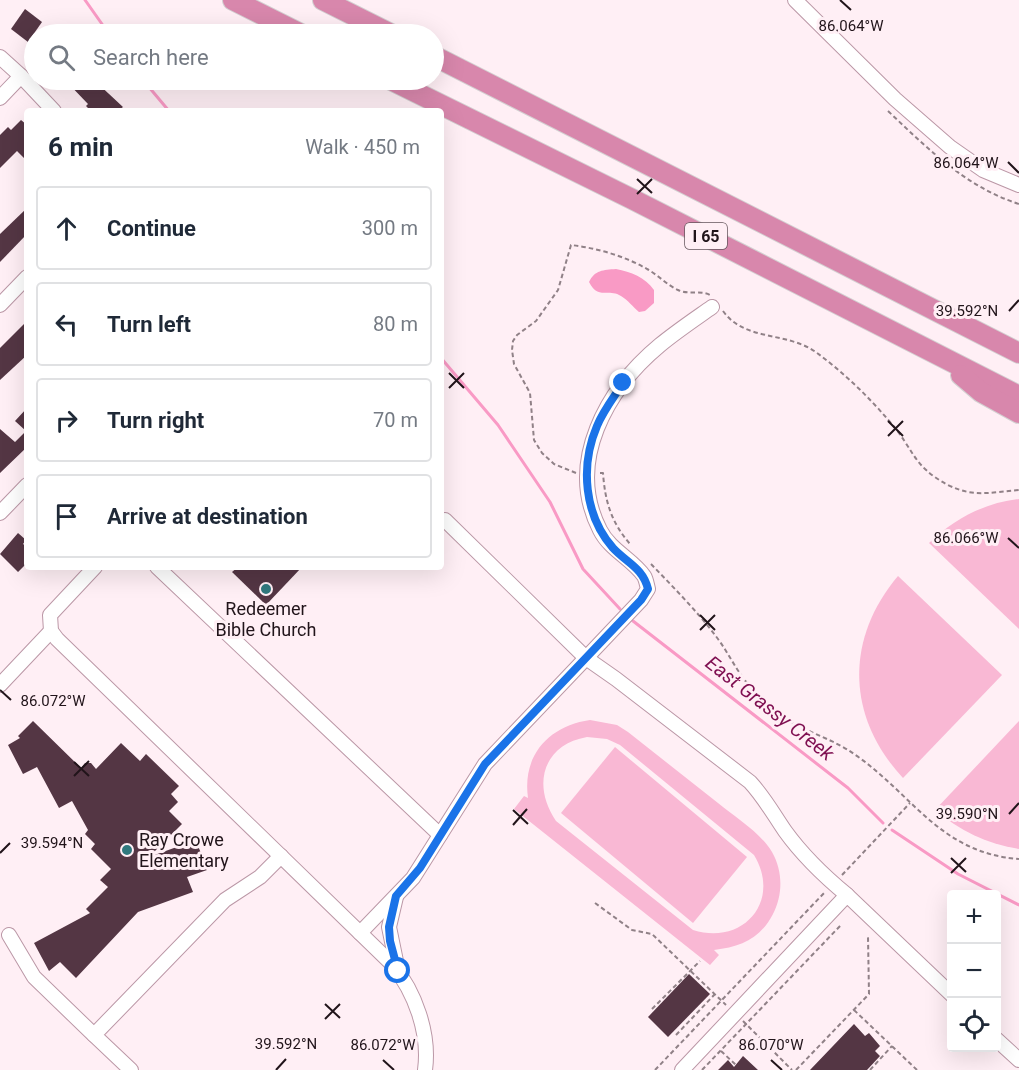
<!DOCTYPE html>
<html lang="en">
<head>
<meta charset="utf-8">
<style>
  body { margin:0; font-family:Roboto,sans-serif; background:#f2f2f3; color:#1f2937 }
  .controls { position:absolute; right:18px; bottom:18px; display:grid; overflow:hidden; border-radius:6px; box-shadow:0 6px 24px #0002 }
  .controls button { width:54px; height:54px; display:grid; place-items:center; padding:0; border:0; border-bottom:2px solid #e0e1e3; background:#fff; color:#1f2937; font:30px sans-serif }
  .stop { position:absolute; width:18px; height:18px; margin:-14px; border:4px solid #1a73e8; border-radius:50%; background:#fff }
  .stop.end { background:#1a73e8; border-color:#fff; box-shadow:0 2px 6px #0008 }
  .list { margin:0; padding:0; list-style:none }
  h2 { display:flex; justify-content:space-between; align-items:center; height:78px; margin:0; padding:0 24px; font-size:26px }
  h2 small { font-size:20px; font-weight:400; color:#747a83 }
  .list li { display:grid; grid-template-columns:39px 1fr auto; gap:18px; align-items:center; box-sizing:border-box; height:84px; margin:0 12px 12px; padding:0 12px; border:2px solid #e0e1e3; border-radius:6px }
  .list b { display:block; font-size:22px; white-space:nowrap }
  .list em { font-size:20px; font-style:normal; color:#747a83 }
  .icon { flex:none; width:33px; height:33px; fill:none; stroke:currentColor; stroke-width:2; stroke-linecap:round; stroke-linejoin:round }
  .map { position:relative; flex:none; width:1019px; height:1070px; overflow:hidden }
  .search { position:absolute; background:#fff; box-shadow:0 6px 24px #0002; left:24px; top:24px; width:420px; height:66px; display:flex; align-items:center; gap:15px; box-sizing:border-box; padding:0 21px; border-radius:33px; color:#747a83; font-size:22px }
  .panel { position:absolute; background:#fff; box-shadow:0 6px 24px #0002; left:24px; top:108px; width:420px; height:462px; border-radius:6px }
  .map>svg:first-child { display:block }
</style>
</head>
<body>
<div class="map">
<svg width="1019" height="1070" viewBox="0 0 1019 1070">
  <rect width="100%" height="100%" fill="#ffeff5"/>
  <g fill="#f9b8d4" fill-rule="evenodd">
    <path d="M 1019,499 L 1019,629 L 929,543 C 954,519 984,503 1019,499 Z"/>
    <path d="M 898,576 L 1002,675 L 903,778 C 847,718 844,640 898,576 Z"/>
    <path d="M 590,720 L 617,725 L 628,732 C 658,756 688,779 718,803 C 736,818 760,832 772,852 C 783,871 783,895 773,914 C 760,939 741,947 714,950 L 719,955 L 710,965 L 514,809 L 524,796 L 528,798 C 522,755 549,726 590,720 ZM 587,737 L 607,739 L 620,745 L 754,855 C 782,901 743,946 693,930 L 556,821 C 532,786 542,745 587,737 Z"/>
    <path d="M 1019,721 L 1019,849 C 987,844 960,831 935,810 Z"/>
    <path d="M 615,747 L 747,857 L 693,923 L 561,813 Z"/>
  </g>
  <path fill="#f99ac5" d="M 616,269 C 631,272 645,277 654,290 L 654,303 L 645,311 L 639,312 C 633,307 628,300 621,296 C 608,288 598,300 589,282 C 595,270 603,270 616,269 Z"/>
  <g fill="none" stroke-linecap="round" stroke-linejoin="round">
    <g stroke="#f99ac5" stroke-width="3">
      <path d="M 85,0 L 109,34"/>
      <path d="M 143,80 L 169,111"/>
      <path d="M 441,358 L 498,425 L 550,502 L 583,569 L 620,609"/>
      <path d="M 633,621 L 848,788 L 883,823"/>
      <path d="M 892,830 L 958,874 L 1019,905"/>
    </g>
  </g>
  <g fill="#543644">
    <path d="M 25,9 L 42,22 L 28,42 L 11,29 Z"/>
    <path d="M 65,80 L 94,80 L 123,107 L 118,111 L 91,111 L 86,106 L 88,104 Z"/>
    <path d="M 21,120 L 27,125 L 27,161 L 17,151 L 0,168 L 0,135 L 8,127 L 11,130 Z"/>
    <path d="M 27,208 L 27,234 L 0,262 L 0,234 Z"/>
    <path d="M 27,321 L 27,355 L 0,380 L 0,348 Z"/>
    <path d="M 27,408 L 27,447 L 0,473 L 0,429 L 15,442 L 26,431 L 15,421 Z"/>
    <path d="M 18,533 L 26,540 L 23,544 L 27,547 L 27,563 L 18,572 L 0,554 Z"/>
    <path d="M 238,567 L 302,567 L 266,605 L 232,572 Z"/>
    <path d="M 33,721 L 81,768 L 85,763 L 91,763 L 96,769 L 121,743 L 140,761 L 146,754 L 179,786 L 171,794 L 178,802 L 169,811 L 182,824 L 149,857 L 196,840 L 207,870 L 187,877 L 193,892 L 138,912 L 76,978 L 60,962 L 49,971 L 34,943 L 90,913 L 86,909 L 108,887 L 100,880 L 111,869 L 91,849 L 95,844 L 85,834 L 88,830 L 72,801 L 59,808 L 37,767 L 23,774 L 8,745 L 20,738 L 18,736 Z"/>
    <path d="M 689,974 L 710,994 L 668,1037 L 648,1017 Z"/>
    <path d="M 854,1024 L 865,1036 L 869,1033 L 880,1046 L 875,1051 L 880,1056 L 867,1070 L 810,1070 Z"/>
    <path d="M 743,1056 L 758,1070 L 718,1070 L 728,1060 L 734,1067 Z"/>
  </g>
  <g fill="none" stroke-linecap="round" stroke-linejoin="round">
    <g stroke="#bb97a6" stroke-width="16">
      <g id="minor">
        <path d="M 795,0 L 895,99 L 950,147 L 983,170 L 1019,185"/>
        <path d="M 0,57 L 21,76 L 54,111"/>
        <path d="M 0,98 L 21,76"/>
        <path d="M 0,305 L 27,277"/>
        <path d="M 0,513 L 27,485"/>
        <path d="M 445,520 L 586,658 L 641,600 L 648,589 C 647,585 646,579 644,576 C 632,559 610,550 600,530 C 565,462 607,389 660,345 C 677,331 695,319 712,307"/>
        <path d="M 95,567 L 50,615 L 51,631 L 57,639 L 392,964 C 415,992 430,1033 425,1070"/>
        <path d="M 157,567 L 440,835"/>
        <path d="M 0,685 L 51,631"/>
        <path d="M 396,897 L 389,927 L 397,966"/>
        <path d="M 360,933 L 413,878 L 485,764 L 586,658 L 616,679 L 750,782 C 764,797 774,815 785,831 C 803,856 824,876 847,895"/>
        <path d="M 9,935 L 34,977 L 94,1035"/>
        <path d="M 996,1039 L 1019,1060"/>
        <path d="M 131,1070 L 94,1035 L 225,900 L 260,877 L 281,856"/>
        <path d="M 682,1070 L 847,895 L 952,995"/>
      </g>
    </g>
    <g stroke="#d3d0d1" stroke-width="22">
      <g id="highway">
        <path d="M 233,0 L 301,34"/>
        <path d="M 323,0 L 391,34"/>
        <path d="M 434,56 L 1019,353"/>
        <path d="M 391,80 L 632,199 L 1019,396"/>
        <path d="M 961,375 L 981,392 L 1019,413"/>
      </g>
    </g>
    <g stroke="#908187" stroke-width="2" stroke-dasharray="4.5 3" stroke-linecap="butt">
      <path d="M 888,111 C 928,149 966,187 1019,204"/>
      <path d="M 723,311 C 745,342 788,331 817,353 C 843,372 869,397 890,422 C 914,449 912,466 948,485 C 974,498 991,492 1019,490"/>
      <path d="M 576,473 L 554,464 L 542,453 L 534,440 L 530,393 L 514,364 L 512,350 L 513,341 L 517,335 L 536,321 L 558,290 L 571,245 C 596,248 625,256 647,269 C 658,275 667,285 678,290 C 688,295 701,290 710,295"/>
      <path d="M 600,473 L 603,473 C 605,501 611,522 630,544"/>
      <path d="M 651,564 C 674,588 698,612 718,639 C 729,654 736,670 748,684 C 761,699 777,713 793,723 C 813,734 836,741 854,754 C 913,794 939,853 1019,859"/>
      <path d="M 842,875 L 910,803"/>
      <path d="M 595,903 L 632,930 L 652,934 L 726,1005"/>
      <path d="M 652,1009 L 700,961"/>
      <path d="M 854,1010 L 917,1070"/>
      <path d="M 743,1021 L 792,1070"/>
      <path d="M 676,1035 L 715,994"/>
      <path d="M 721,1051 L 736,1065"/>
      <path d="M 655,1070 L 825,892"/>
      <path d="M 702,1070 L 841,925"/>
      <path d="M 796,1070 L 869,994 L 868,937"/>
      <path d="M 870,1070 L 892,1046"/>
    </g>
    <use href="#minor" stroke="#fff" stroke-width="14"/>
    <use href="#highway" stroke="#d887ac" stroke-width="20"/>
  </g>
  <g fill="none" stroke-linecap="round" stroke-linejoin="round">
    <path stroke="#1a73e8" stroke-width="8" d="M 398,971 L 390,941 L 389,927 L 396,896 L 420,868 L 485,764 L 641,600 L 648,589 C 643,568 627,563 613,548 C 584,515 580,466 597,426 C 603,411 614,397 623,383"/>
  </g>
  <path fill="none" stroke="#21141a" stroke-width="2" d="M 840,0 L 851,10M 1008,162 L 1019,173M 637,179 L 652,193M 637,194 L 652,179M 1009,311 L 1019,300M 449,373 L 464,388M 449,388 L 464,373M 888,421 L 903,436M 888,436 L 903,421M 1008,538 L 1019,548M 700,615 L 715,630M 700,630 L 715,615M 0,690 L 11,700M 74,762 L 89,776M 74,776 L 89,761M 513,810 L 528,824M 1009,814 L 1019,803M 513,825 L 527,809M 0,853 L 10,843M 951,858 L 966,872M 951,873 L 966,858M 325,1004 L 340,1018M 325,1019 L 340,1004M 383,1060 L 394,1070M 771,1060 L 782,1070M 276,1070 L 286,1059"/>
  <g fill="#30797e" stroke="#ffeff5" stroke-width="2">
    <circle cx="266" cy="589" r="6"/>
    <circle cx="127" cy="850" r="6"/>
  </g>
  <g text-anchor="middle" stroke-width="6" stroke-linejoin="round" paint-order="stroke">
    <rect fill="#ffeff5" stroke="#64565c" stroke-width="1.5" x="685" y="223" width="42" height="26" rx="4.5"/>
    <g font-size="16" font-weight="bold" fill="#21141a">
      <text x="706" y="242">I 65</text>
    </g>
    <g font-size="18" fill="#21141a" stroke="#ffeff5">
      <text x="266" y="615">Redeemer<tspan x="266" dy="21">Bible Church</tspan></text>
      <text x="139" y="846" text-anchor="start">Ray Crowe<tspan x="139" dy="21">Elementary</tspan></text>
    </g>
    <g font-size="20" font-style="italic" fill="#7f0f51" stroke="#ffeff5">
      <text transform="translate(770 708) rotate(38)" y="7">East Grassy Creek</text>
    </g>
  </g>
  <g font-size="15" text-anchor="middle" fill="#21141a" stroke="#ffeff5" stroke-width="6" stroke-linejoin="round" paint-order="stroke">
    <text x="851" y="31">86.064°W</text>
    <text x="966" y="168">86.064°W</text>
    <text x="967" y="316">39.592°N</text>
    <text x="966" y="543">86.066°W</text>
    <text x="53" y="706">86.072°W</text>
    <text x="967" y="819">39.590°N</text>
    <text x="52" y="848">39.594°N</text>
    <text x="286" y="1049">39.592°N</text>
    <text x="383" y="1050">86.072°W</text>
    <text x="771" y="1050">86.070°W</text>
  </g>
</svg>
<div class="controls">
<button>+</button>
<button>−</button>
<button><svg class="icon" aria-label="locate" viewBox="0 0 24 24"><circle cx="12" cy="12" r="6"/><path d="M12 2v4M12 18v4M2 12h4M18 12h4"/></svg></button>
</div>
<div class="stop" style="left:398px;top:971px"></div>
<div class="stop end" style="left:623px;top:383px"></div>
<div class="search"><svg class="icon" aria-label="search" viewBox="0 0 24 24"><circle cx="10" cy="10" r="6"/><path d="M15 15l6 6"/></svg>Search here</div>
<section class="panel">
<h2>6 min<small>Walk · 450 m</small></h2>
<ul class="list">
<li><svg class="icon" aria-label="ahead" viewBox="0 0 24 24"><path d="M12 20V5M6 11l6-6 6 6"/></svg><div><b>Continue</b></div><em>300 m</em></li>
<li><svg class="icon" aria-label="left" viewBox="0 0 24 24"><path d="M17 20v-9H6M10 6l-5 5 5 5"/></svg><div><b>Turn left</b></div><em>80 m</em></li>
<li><svg class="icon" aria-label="right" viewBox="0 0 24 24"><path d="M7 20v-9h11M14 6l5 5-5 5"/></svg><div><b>Turn right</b></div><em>70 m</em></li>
<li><svg class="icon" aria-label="arrive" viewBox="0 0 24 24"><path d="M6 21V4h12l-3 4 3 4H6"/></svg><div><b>Arrive at destination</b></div></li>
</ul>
</section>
</div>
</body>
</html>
